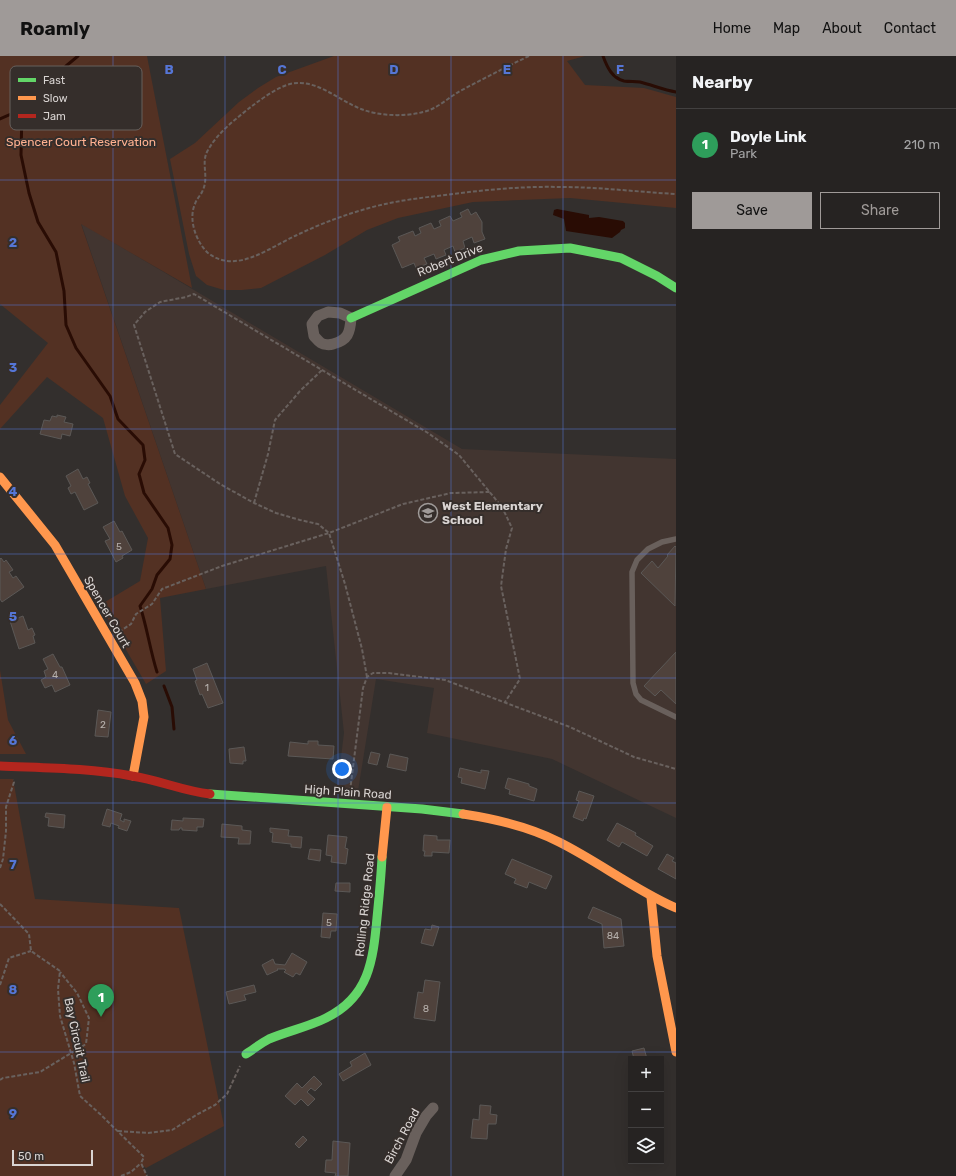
<!DOCTYPE html>
<html lang="en">
<head>
<meta charset="utf-8">
<style>
  body { margin:0; font-family:Rubik,sans-serif; background:#2e2b2a; color:#f1f3f6 }
  .controls { position:absolute; right:12px; bottom:12px; display:grid; overflow:hidden; border-radius:0px; box-shadow:0 4px 16px #0002 }
  .controls button { width:36px; height:36px; display:grid; place-items:center; padding:0; border:0; border-bottom:1px solid #424040; background:#262322; color:#f1f3f6; font:20px sans-serif }
  .scale { position:absolute; left:12px; bottom:10px; width:81px; box-sizing:border-box; padding-left:4px; border:2px solid #d9d4d2; border-top:0; font-size:11px; line-height:14px; white-space:nowrap; color:#d9d4d2; -webkit-text-stroke:3px #352e2b; paint-order:stroke }
  .you { position:absolute; left:342px; top:713px; width:14px; height:14px; margin:-10px; border:3px solid #fff; border-radius:50%; background:#1a73e8; box-shadow:0 0 0 6px #1a73e833 }
  .badge { display:grid; place-items:center; width:26px; height:26px; border-radius:50%; background:#9f9a98; color:#fff; font-size:13px; font-weight:700 }
  .pin { position:absolute; translate:-50% -33px; filter:drop-shadow(0 1px 2px #0008) }
  .pin::after { content:''; position:absolute; top:21px; width:14px; height:12px; background:inherit; clip-path:polygon(0 0,100% 0,50% 100%) }
  .list { margin:0; padding:0; list-style:none }
  h2 { display:flex; justify-content:space-between; align-items:center; height:52px; margin:0; padding:0 16px; font-size:17px }
  h2 small { font-size:13px; font-weight:400; color:#a4a4a5 }
  .list li { display:grid; grid-template-columns:26px 1fr auto; gap:12px; align-items:center; box-sizing:border-box; height:72px; padding:0 16px; border-top:1px solid #424040 }
  .list b { display:block; font-size:15px; white-space:nowrap }
  .list p { margin:0; font-size:13px; white-space:nowrap; color:#a4a4a5 }
  .list em { font-size:13px; font-style:normal; color:#a4a4a5 }
  .actions { display:flex; gap:8px; padding:12px 16px }
  .actions a { flex:1; padding:9px 0; border:1px solid #9f9a98; border-radius:0px; text-align:center; font-size:14px; color:#9f9a98 }
  .actions .main { background:#9f9a98; color:#111 }
  .icon { flex:none; width:22px; height:22px; fill:none; stroke:currentColor; stroke-width:2; stroke-linecap:round; stroke-linejoin:round }
  .map { position:relative; flex:none; width:676px; height:1120px; overflow:hidden }
  header { display:flex; align-items:center; gap:24px; box-sizing:border-box; height:56px; padding:0 20px; background:#9f9a98; color:#111 }
  header strong { font-size:19px }
  nav { display:flex; gap:22px; margin-inline-start:auto; font-size:14px }
  main { display:flex }
  aside { flex:1; background:#262322 }
  .map>svg:first-child { display:block }
</style>
</head>
<body>
<header>
<strong>Roamly</strong>
<nav><a>Home</a><a>Map</a><a>About</a><a>Contact</a></nav>
</header>
<main>
<div class="map">
<svg width="676" height="1120" viewBox="0 0 676 1120">
  <rect width="100%" height="100%" fill="#332f2d"/>
  <path fill="#423530" d="M 81,167 L 462,393 L 676,403 L 676,762 L 552,703 L 427,677 L 434,632 L 376,623 L 358,735 L 337,733 L 344,677 L 326,510 L 206,533 Z"/>
  <g fill="#533123">
    <path d="M 0,0 L 147,0 L 192,232 L 81,168 L 206,533 L 160,542 L 166,615 L 146,628 L 100,549 L 140,525 L 148,482 L 125,440 L 103,362 L 47,321 L 0,373 L 0,349 L 48,287 L 0,248 Z"/>
    <path d="M 334,0 L 585,0 L 567,5 L 585,29 L 644,32 L 676,41 L 676,152 L 570,142 L 473,146 L 398,162 L 367,174 L 325,199 L 261,232 L 242,234 L 224,234 L 207,229 L 196,220 L 189,198 L 170,103 L 195,87 L 239,46 L 258,32 L 276,21 Z"/>
    <path d="M 0,614 L 8,664 L 26,698 L 0,698 Z"/>
    <path d="M 0,723 L 13,723 L 35,843 L 179,852 L 224,1070 L 146,1112 L 141,1108 L 147,1120 L 0,1120 Z"/>
  </g>
  <path fill="#290c04" d="M 557,153 L 589,159 L 589,162 L 599,161 L 623,165 L 625,167 L 625,172 L 621,174 L 620,176 L 612,182 L 566,175 L 564,163 L 553,159 L 554,154 Z"/>
  <g fill="none" stroke-linecap="round" stroke-linejoin="round">
    <g stroke="#290c04" stroke-width="3">
      <path d="M 603,0 C 607,11 612,22 624,25 C 630,26 635,25 640,26 C 652,29 664,34 676,36"/>
      <path d="M 22,54 L 21,99 L 29,137 L 38,166 L 56,196 L 64,235 L 66,269 L 76,292 L 110,340 L 118,363 L 143,389 L 145,404 L 139,418 L 144,437 L 168,472 L 172,489 L 170,503 L 157,519 L 152,533 L 140,550 C 147,571 150,594 157,616"/>
      <path d="M 0,63 L 34,48 L 66,10 L 78,0"/>
      <path d="M 164,630 L 172,651 L 174,673"/>
    </g>
  </g>
  <g fill="#4f423c" stroke="#5b5856">
    <path d="M 468,153 L 471,159 L 476,156 L 482,166 L 482,176 L 485,183 L 474,187 L 472,181 L 463,185 L 465,192 L 455,196 L 453,190 L 444,194 L 446,199 L 436,203 L 434,198 L 424,202 L 427,208 L 416,212 L 414,207 L 402,212 L 392,189 L 400,185 L 398,181 L 413,175 L 415,180 L 421,177 L 419,172 L 431,167 L 434,173 L 441,170 L 439,165 L 450,160 L 453,165 L 462,161 L 460,157 Z"/>
    <path d="M 57,359 L 66,361 L 64,366 L 73,368 L 70,380 L 62,378 L 61,383 L 40,378 L 44,364 L 50,365 L 52,360 L 57,361 Z"/>
    <path d="M 78,413 L 83,423 L 87,421 L 90,427 L 88,428 L 98,447 L 84,454 L 75,436 L 71,438 L 68,432 L 71,430 L 66,420 Z"/>
    <path d="M 114,465 L 120,476 L 122,475 L 132,494 L 122,500 L 123,502 L 116,506 L 105,485 L 110,483 L 103,471 Z"/>
    <path d="M 675,490 L 676,491 L 675,550 L 641,517 L 652,505 L 658,512 L 668,500 L 667,499 Z"/>
    <path d="M 1,502 L 4,506 L 6,504 L 13,514 L 9,516 L 13,522 L 16,520 L 24,531 L 2,546 L 0,543 L 0,503 Z"/>
    <path d="M 23,560 L 28,574 L 32,572 L 35,579 L 33,580 L 35,587 L 19,593 L 10,565 Z"/>
    <path d="M 676,596 L 676,648 L 661,634 L 655,640 L 644,630 Z"/>
    <path d="M 53,598 L 60,611 L 62,611 L 70,629 L 55,636 L 52,629 L 45,632 L 41,624 L 46,621 L 44,615 L 48,613 L 43,603 Z"/>
    <path d="M 207,607 L 223,647 L 208,652 L 202,638 L 200,639 L 195,625 L 197,624 L 193,613 Z"/>
    <path d="M 98,654 L 111,656 L 108,681 L 95,680 Z"/>
    <path d="M 308,685 L 318,685 L 318,689 L 334,690 L 333,703 L 288,700 L 290,686 L 308,688 Z"/>
    <path d="M 244,691 L 246,705 L 243,705 L 243,708 L 230,707 L 229,693 Z"/>
    <path d="M 371,696 L 380,698 L 377,709 L 368,707 Z"/>
    <path d="M 390,698 L 408,702 L 406,715 L 387,711 Z"/>
    <path d="M 460,712 L 481,717 L 481,714 L 489,715 L 485,733 L 461,727 L 462,722 L 458,721 Z"/>
    <path d="M 508,722 L 529,728 L 529,730 L 537,733 L 534,745 L 509,738 L 510,734 L 505,732 Z"/>
    <path d="M 579,735 L 594,740 L 586,763 L 584,762 L 583,765 L 573,761 L 579,745 L 576,744 Z"/>
    <path d="M 107,753 L 122,758 L 120,764 L 124,766 L 124,763 L 131,765 L 127,775 L 118,772 L 119,770 L 111,767 L 110,771 L 102,769 Z"/>
    <path d="M 46,757 L 65,759 L 64,772 L 48,770 L 49,762 L 45,761 Z"/>
    <path d="M 183,762 L 204,763 L 203,771 L 197,771 L 197,775 L 182,774 L 182,772 L 180,772 L 179,774 L 171,774 L 172,764 L 183,765 Z"/>
    <path d="M 617,767 L 636,777 L 635,779 L 653,790 L 647,800 L 622,786 L 619,791 L 607,784 Z"/>
    <path d="M 222,768 L 242,770 L 242,774 L 251,775 L 250,788 L 238,788 L 239,782 L 221,781 Z"/>
    <path d="M 270,772 L 289,774 L 288,780 L 302,781 L 301,792 L 291,791 L 291,788 L 272,786 L 273,777 L 270,776 Z"/>
    <path d="M 328,779 L 347,781 L 345,792 L 348,793 L 346,808 L 331,806 L 332,800 L 326,799 Z"/>
    <path d="M 424,779 L 437,780 L 437,784 L 450,784 L 449,797 L 432,796 L 432,800 L 424,800 L 425,795 L 423,795 Z"/>
    <path d="M 310,793 L 321,794 L 320,805 L 308,803 Z"/>
    <path d="M 667,798 L 674,802 L 672,805 L 676,807 L 676,823 L 658,813 Z"/>
    <path d="M 512,803 L 552,820 L 546,833 L 529,826 L 527,832 L 514,827 L 516,823 L 505,818 Z"/>
    <path d="M 336,827 L 350,827 L 350,836 L 335,835 Z"/>
    <path d="M 593,851 L 621,863 L 624,890 L 604,892 L 602,868 L 588,862 Z"/>
    <path d="M 323,857 L 337,858 L 336,875 L 331,875 L 330,882 L 321,881 Z"/>
    <path d="M 432,869 L 439,871 L 433,890 L 421,887 L 425,873 L 431,874 Z"/>
    <path d="M 292,897 L 307,906 L 300,919 L 296,917 L 293,921 L 284,916 L 286,914 L 284,913 L 277,913 L 278,914 L 267,919 L 262,909 L 273,903 L 275,908 L 285,909 Z"/>
    <path d="M 425,924 L 440,926 L 435,965 L 414,962 L 418,936 L 423,937 Z"/>
    <path d="M 254,929 L 256,936 L 244,939 L 246,944 L 229,948 L 226,936 Z"/>
    <path d="M 644,992 L 647,1003 L 634,1003 L 632,995 Z"/>
    <path d="M 365,997 L 371,1009 L 343,1025 L 339,1018 L 352,1010 L 350,1006 Z"/>
    <path d="M 314,1020 L 322,1028 L 315,1035 L 311,1032 L 307,1036 L 315,1043 L 308,1050 L 301,1043 L 295,1049 L 285,1040 L 297,1027 L 302,1032 Z"/>
    <path d="M 480,1049 L 491,1050 L 490,1058 L 497,1059 L 496,1068 L 488,1068 L 487,1083 L 471,1082 L 473,1063 L 479,1064 Z"/>
    <path d="M 303,1080 L 307,1084 L 299,1092 L 295,1088 Z"/>
    <path d="M 333,1085 L 350,1087 L 348,1120 L 335,1120 L 336,1117 L 325,1116 L 326,1104 L 332,1104 Z"/>
  </g>
  <g fill="none" stroke-linecap="round" stroke-linejoin="round">
    <g stroke="#69615e" stroke-width="2" stroke-dasharray="4 2" stroke-linecap="butt">
      <path d="M 529,0 C 506,11 483,23 460,35 C 448,42 437,53 423,56 C 404,61 379,60 361,53 C 338,44 316,22 290,28 C 276,32 263,42 252,50 C 237,62 218,76 208,94 C 200,107 210,121 202,136 C 200,140 196,144 195,148 C 188,163 196,186 208,197 C 216,203 225,206 235,205 C 255,204 279,187 297,179 C 320,168 344,159 369,152 C 394,145 419,142 445,139 C 483,134 522,130 561,131 C 599,131 638,136 676,138"/>
      <path d="M 254,447 L 268,398 L 275,364 L 300,335 L 322,314"/>
      <path d="M 119,576 L 131,568 L 136,558 L 152,548 L 162,533 L 222,510 L 329,477 L 403,448 L 451,437 L 490,436"/>
      <path d="M 367,621 L 362,593 L 345,528 L 329,477 L 318,468 L 300,464 L 276,457 L 254,447 L 220,428 L 175,398 L 134,269 L 145,256 L 160,246 L 186,241 L 194,238 L 428,377 L 459,399 L 502,451 L 512,472 L 506,493 L 501,530 L 520,623 L 505,646"/>
      <path d="M 350,735 L 363,632 L 367,621 L 373,617 L 389,617 L 445,624 L 570,671 L 634,701 L 676,713"/>
      <path d="M 0,812 L 3,803 L 6,775 L 6,751 L 14,726 L 13,724"/>
      <path d="M 0,848 L 29,878 L 31,895 L 60,915 L 58,933 L 60,960 L 74,1007 L 80,1040 L 100,1058 L 144,1101 L 141,1107 L 147,1120"/>
      <path d="M 0,929 L 9,902 L 31,895"/>
      <path d="M 0,1024 L 3,1022 L 40,1016 L 86,988 L 89,962 L 77,937 L 60,916"/>
      <path d="M 118,1075 L 148,1077 L 172,1074 L 198,1058 L 215,1049 L 227,1038 L 240,1010"/>
      <path d="M 121,1120 L 131,1116 L 141,1107"/>
    </g>
    <path stroke="#69605c" stroke-width="5.5" d="M 676,483 L 662,486 L 648,493 L 637,504 L 632,516 L 633,627 L 636,638 L 641,644 L 676,661"/>
    <g stroke="#69605c" stroke-width="11">
      <path d="M 328,256 L 340,257 L 351,262 C 350,277 348,284 333,288 C 330,289 324,289 321,287 C 318,285 316,282 314,280 L 312,268 L 318,260 Z"/>
      <path d="M 395,1120 L 406,1104 L 416,1077 L 426,1060 L 433,1052"/>
    </g>
    <g stroke="#63d668" stroke-width="9">
      <path d="M 351,262 L 481,204 L 519,195 L 570,192 L 621,202 L 657,220 L 676,232"/>
      <path d="M 210,738 L 422,753 L 463,758"/>
      <path d="M 246,998 C 254,993 261,987 269,983 C 288,975 308,971 326,962 C 369,941 373,905 377,862 C 379,842 381,822 382,801"/>
    </g>
    <g stroke="#ff974d" stroke-width="9">
      <path d="M 0,421 L 55,489 L 135,627 L 142,645 L 144,661 L 133,720"/>
      <path d="M 463,758 C 496,763 530,771 559,786 C 599,806 635,834 676,852"/>
      <path d="M 382,801 L 387,751"/>
      <path d="M 651,841 L 657,900 L 676,996"/>
    </g>
    <path stroke="#b3261e" stroke-width="9" d="M 0,710 C 44,712 89,712 132,720 C 159,724 183,735 210,738"/>
  </g>
  <path fill="none" stroke="#5576d6" stroke-width="1" stroke-opacity="0.55" d="M 113,0 L 113,1120M 225,0 L 225,1120M 338,0 L 338,1120M 451,0 L 451,1120M 563,0 L 563,1120M 0,124 L 676,124M 0,249 L 676,249M 0,373 L 676,373M 0,498 L 676,498M 0,622 L 676,622M 0,747 L 676,747M 0,871 L 676,871M 0,996 L 676,996"/>
  <defs>
    <g id="school-ring" transform="scale(1)"><circle r="9.5" fill="#352e2b" stroke="#9f9a98" stroke-width="1.5"/><path d="M0-5L7-2L0 1L-7-2ZM-4 1L0 2.5L4 1V4Q0 6-4 4Z" fill="#9f9a98"/></g>
  </defs>
  <g fill-rule="evenodd">
    <use href="#school-ring" x="428" y="457"/>
  </g>
  <g text-anchor="middle" stroke-width="4" stroke-linejoin="round" paint-order="stroke">
    <g font-size="10" fill="#b6b0ac">
      <text x="119" y="494">5</text>
      <text x="55" y="622">4</text>
      <text x="207" y="635">1</text>
      <text x="103" y="672">2</text>
      <text x="329" y="870">5</text>
      <text x="613" y="883">84</text>
      <text x="426" y="956">8</text>
    </g>
    <g font-size="12" fill="#ffb191" stroke="#352e2b">
      <text x="81" y="90">Spencer Court Reservation</text>
    </g>
    <g font-size="12" fill="#d9d4d2" stroke="#352e2b">
      <text transform="translate(450 204) rotate(-22)" y="4">Robert Drive</text>
      <text transform="translate(107 556) rotate(60)" y="4">Spencer Court</text>
      <text transform="translate(348 736) rotate(4)" y="4">High Plain Road</text>
      <text transform="translate(365 849) rotate(-84)" y="4">Rolling Ridge Road</text>
      <text transform="translate(77 984) rotate(78)" y="4">Bay Circuit Trail</text>
      <text transform="translate(402 1080) rotate(-62)" y="4">Birch Road</text>
    </g>
    <g font-size="12" font-weight="bold" fill="#d9d4d2" stroke="#352e2b" text-anchor="start">
      <text x="442" y="454">West Elementary<tspan x="442" dy="14">School</tspan></text>
    </g>
  </g>
  <rect x="10" y="10" width="132" height="64" rx="6" fill="#352e2b" stroke="#66605d" stroke-width="1"/>
  <rect x="18" y="22" width="18" height="4" fill="#63d668"/>
  <rect x="18" y="40" width="18" height="4" fill="#ff974d"/>
  <rect x="18" y="58" width="18" height="4" fill="#b3261e"/>
  <g font-size="11" fill="#d9d4d2">
    <text x="43" y="28">Fast</text>
    <text x="43" y="46">Slow</text>
    <text x="43" y="64">Jam</text>
  </g>
  <g font-size="13" text-anchor="middle" font-weight="bold" fill="#5576d6" stroke="#352e2b" stroke-width="4" stroke-linejoin="round" paint-order="stroke">
    <text x="169" y="18">B</text>
    <text x="282" y="18">C</text>
    <text x="394" y="18">D</text>
    <text x="507" y="18">E</text>
    <text x="620" y="18">F</text>
    <text x="13" y="191">2</text>
    <text x="13" y="316">3</text>
    <text x="13" y="440">4</text>
    <text x="13" y="565">5</text>
    <text x="13" y="689">6</text>
    <text x="13" y="813">7</text>
    <text x="13" y="938">8</text>
    <text x="13" y="1062">9</text>
  </g>
</svg>
<div class="controls">
<button>+</button>
<button>−</button>
<button><svg class="icon" aria-label="layers" viewBox="0 0 24 24"><path d="M12 4l9 5-9 5-9-5zM3 14l9 5 9-5"/></svg></button>
</div>
<div class="scale">50 m</div>
<div class="you"></div>
<div class="pin badge" style="left:101px;top:961px;background:#2e9e5b">1</div>
</div>
<aside>
<h2>Nearby<small></small></h2>
<ul class="list">
<li><span class="badge" style="background:#2e9e5b">1</span><div><b>Doyle Link</b><p>Park</p></div><em>210 m</em></li>
</ul>
<div class="actions"><a class="main">Save</a><a>Share</a></div>
</aside>
</main>
</body>
</html>
